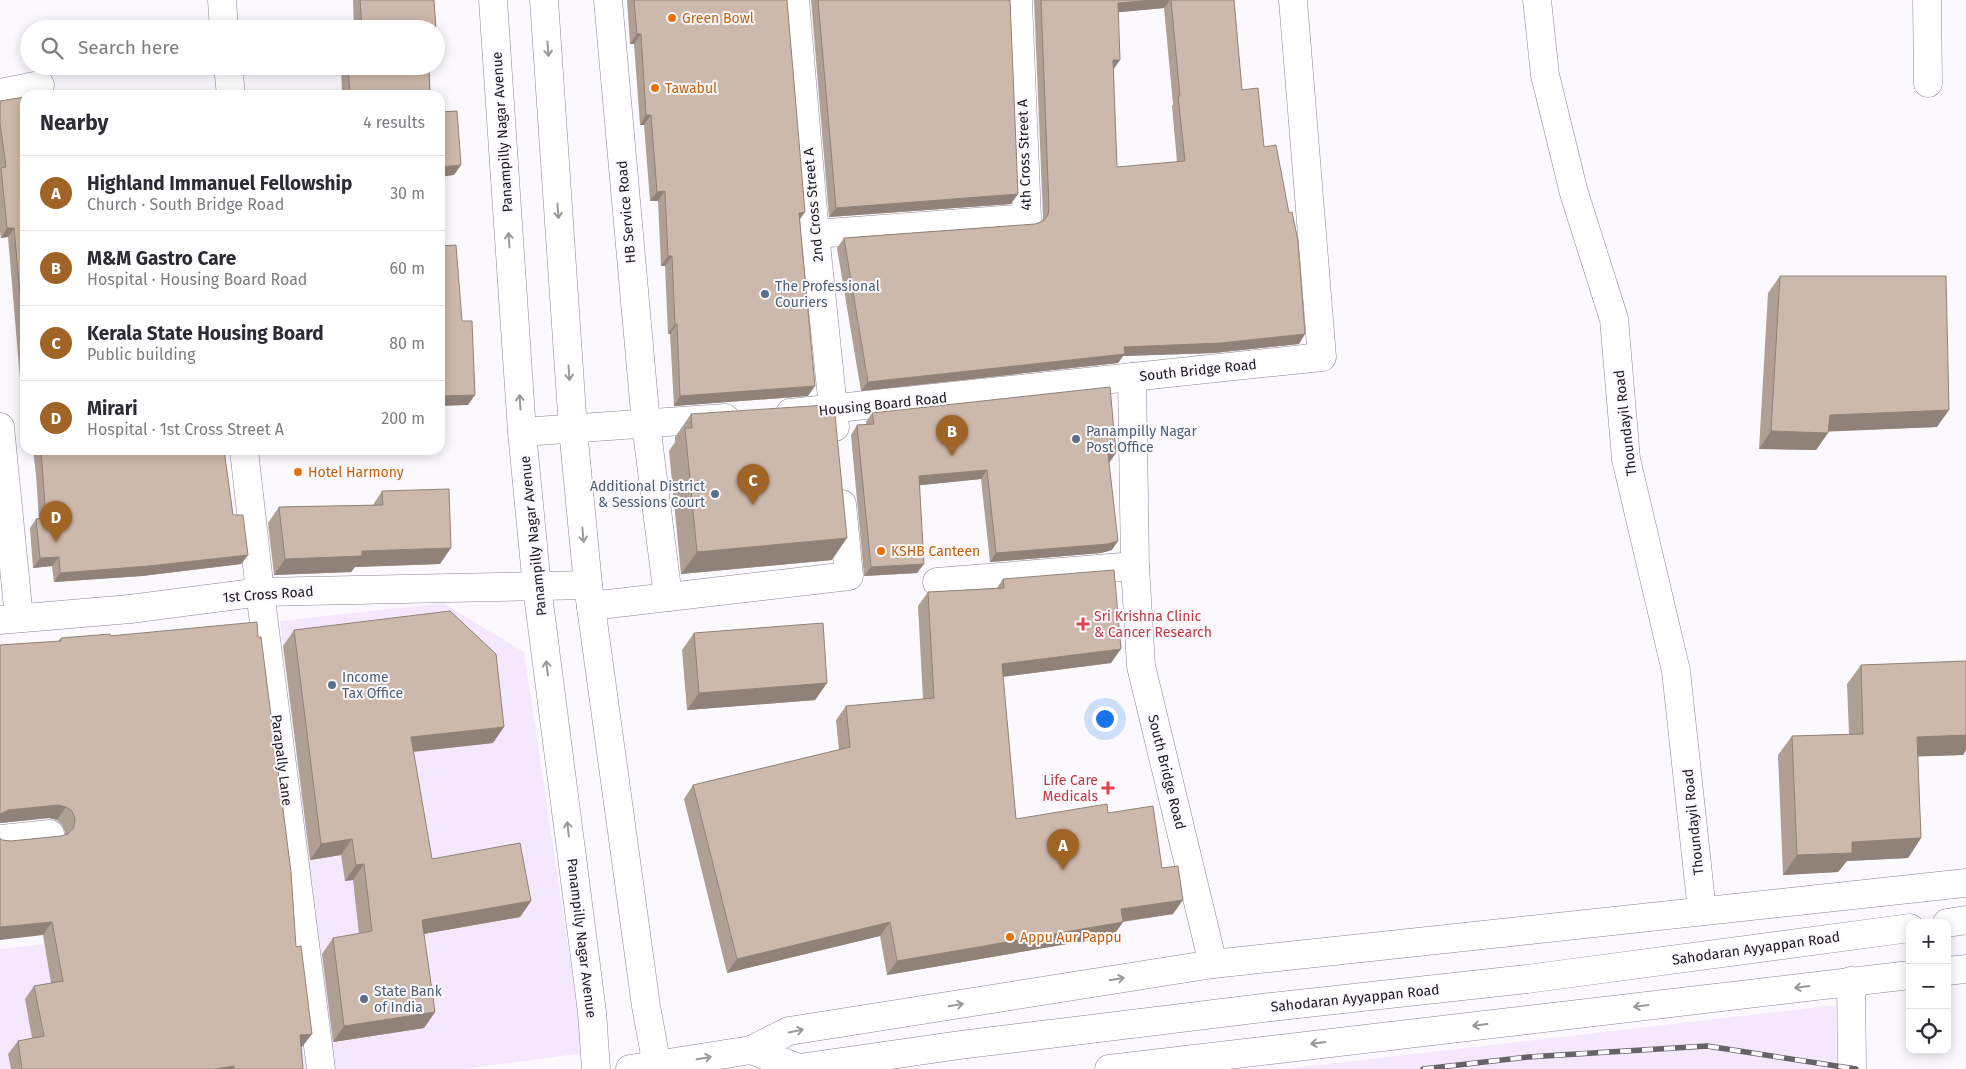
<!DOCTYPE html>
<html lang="en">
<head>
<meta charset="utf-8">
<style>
  body { margin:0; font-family:"Fira Sans",sans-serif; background:#f7f7f7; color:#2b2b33 }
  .controls { position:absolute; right:15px; bottom:15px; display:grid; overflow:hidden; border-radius:10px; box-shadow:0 2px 12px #0003 }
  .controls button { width:45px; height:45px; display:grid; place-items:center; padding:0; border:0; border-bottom:1px solid #e1e1e2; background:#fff; color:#2b2b33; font:25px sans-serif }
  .you { position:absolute; left:1104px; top:718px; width:18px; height:18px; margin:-12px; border:4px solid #fff; border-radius:50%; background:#1a73e8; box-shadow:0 0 0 8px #1a73e833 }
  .badge { display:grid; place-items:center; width:32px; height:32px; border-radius:50%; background:#a06526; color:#fff; font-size:16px; font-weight:700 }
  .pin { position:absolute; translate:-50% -41px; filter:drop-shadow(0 1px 2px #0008) }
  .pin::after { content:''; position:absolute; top:26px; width:18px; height:15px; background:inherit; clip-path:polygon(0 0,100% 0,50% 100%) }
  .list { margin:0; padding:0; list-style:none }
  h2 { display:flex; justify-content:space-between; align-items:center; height:65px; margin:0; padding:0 20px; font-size:21px }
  h2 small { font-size:16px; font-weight:400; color:#7c7c81 }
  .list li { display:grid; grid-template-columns:32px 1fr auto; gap:15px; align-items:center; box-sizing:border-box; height:75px; padding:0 20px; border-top:1px solid #e1e1e2 }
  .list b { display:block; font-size:19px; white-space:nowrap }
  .list p { margin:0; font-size:16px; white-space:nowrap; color:#7c7c81 }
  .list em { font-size:16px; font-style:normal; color:#7c7c81 }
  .icon { flex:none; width:28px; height:28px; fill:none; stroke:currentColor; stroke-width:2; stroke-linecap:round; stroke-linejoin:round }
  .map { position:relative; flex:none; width:1966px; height:1069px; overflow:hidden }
  .search { position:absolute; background:#fff; box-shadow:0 2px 12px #0003; left:20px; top:20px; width:425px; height:55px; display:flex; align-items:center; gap:12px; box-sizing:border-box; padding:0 18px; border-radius:28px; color:#7c7c81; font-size:19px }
  .panel { position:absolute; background:#fff; box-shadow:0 2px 12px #0003; left:20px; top:90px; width:425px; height:365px; border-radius:15px }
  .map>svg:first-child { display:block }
</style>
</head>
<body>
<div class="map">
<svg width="1966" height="1069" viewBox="0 0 1966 1069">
  <rect width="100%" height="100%" fill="#fbf9fd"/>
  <g fill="#f4e8fe">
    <path d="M 443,603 L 524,652 L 584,1053 L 464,1069 L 0,1069 L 0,949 L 90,939 L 73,823 L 302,791 L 280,621 Z"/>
    <path d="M 1836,1005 L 1836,1069 L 1284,1069 Z"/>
  </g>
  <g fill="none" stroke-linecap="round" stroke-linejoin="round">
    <g stroke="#8d8396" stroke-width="29">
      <g id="minor">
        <path d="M 222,0 L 224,29"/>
        <path d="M 493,0 L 522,432 L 537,587 L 592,1012 L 596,1069"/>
        <path d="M 544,0 L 573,429 L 588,585 L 646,1006 L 657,1066"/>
        <path d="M 608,0 L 646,424 L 668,597"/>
        <path d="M 795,0 L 815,234 L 835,427"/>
        <path d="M 1537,0 L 1545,75 L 1574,193 L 1614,319 L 1626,459 L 1676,671 L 1702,911"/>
        <path d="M 1927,0 L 1928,83"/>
        <path d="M 228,66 L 231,95"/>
        <path d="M 0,93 L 40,85"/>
        <path d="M 815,234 L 1027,218 L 1018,0"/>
        <path d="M 1132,377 L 1135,566 L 1141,666 L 1213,964"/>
        <path d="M 790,413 L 1322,357 L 1293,0"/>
        <path d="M 0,427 L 19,618"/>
        <path d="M 522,432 L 725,418"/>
        <path d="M 244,450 L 260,592 L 321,1069"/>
        <path d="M 937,582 L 1135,566"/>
        <path d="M 591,606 L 849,576 L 842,504"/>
        <path d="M 0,620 L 130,609 L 260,592 L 588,585"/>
        <path d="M 0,839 L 50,834"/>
        <path d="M 1947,971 L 1966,969"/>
        <path d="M 1851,981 L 1852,1069"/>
        <path d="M 751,1050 L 789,1031 L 1213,964 L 1966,883"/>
        <path d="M 1109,1069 L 1910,975"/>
      </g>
    </g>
    <g stroke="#8d8396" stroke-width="29">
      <g id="major">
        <path d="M 1947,923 L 1966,920"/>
        <path d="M 630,1069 L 751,1050 L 799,1068 L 960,1045 L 1271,1007 L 1527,979 L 1910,928"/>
      </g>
    </g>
    <use href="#minor" stroke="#fff" stroke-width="28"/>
    <use href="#major" stroke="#fff" stroke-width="28"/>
    <g stroke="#656268" stroke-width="5.5">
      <path id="rail" d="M 1423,1069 L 1528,1057 L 1707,1046 L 1856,1069"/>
    </g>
    <use href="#rail" stroke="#fbf9fd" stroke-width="4" stroke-dasharray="11" stroke-linecap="butt"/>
  </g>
  <g fill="#b09f93" fill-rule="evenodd">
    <path d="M 353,0 L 434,0 L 436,29 L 354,29 Z"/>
    <path d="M 627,0 L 787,0 L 800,220 L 808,396 L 674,406 L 670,334 L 668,334 L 665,266 L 661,266 L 658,201 L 650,201 L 644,125 L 640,125 L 634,44 L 630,44 Z"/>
    <path d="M 811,0 L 1010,0 L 1011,204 L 829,217 Z"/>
    <path d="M 1034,0 L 1234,0 L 1242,90 L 1264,147 L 1299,344 L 1214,353 L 1123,356 L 1118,363 L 861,391 L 837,248 L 844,238 L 1035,224 L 1042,221 L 1043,217 ZM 1164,8 L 1173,104 L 1172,106 L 1177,162 L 1117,167 L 1113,70 L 1118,12 Z"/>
    <path d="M 341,66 L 429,66 L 430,95 L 342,95 Z"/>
    <path d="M 25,97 L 25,380 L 25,379 L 20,379 L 8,237 L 1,238 L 0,232 L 0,101 Z"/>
    <path d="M 1780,276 L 1937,427 L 1829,431 L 1816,450 L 1759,449 L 1768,293 Z"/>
    <path d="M 872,413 L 1109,463 L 1112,550 L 1101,553 L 990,562 L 981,479 L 920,485 L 917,573 L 864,576 L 851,435 L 857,425 L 866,425 L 866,422 Z"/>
    <path d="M 691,414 L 832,560 L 681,574 L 669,451 L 675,442 L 675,437 Z"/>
    <path d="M 33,450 L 224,450 L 233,515 L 248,555 L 241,564 L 142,576 L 54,582 L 52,566 L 33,568 L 30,528 L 36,519 L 39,519 L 36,475 Z"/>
    <path d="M 382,491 L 440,564 L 355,567 L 351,572 L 274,575 L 268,523 L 279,507 L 373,505 Z"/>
    <path d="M 1003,579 L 1111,663 L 1003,677 L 1016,819 L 1108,813 L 1162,868 L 1173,914 L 1123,922 L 1113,936 L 887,975 L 880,936 L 727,973 L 684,799 L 693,785 L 839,750 L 836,720 L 846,706 L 923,699 L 918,606 L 928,592 L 997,588 Z"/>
    <path d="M 294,630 L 493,743 L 413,752 L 432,859 L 531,901 L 520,917 L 424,934 L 435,1012 L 424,1028 L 333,1042 L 322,954 L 333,938 L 359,934 L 353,880 L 345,881 L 341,855 L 310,860 L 283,646 Z"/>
    <path d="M 694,633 L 827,683 L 815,700 L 687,710 L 682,650 Z"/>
    <path d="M 110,636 L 302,1047 L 301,1047 L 303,1069 L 11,1069 L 8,1054 L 18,1041 L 32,1038 L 25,999 L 34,986 L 51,983 L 43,935 L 2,840 L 11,841 L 61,836 L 65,835 L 65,832 L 62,825 L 57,820 L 49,818 L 0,823 L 0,645 L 58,641 L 61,638 Z"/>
    <path d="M 1966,661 L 1966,750 L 1963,755 L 1918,756 L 1921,838 L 1908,858 L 1847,861 L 1838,872 L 1783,875 L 1778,755 L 1792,736 L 1849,734 L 1847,684 L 1861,665 Z"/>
  </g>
  <g fill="#908278">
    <path d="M 1155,0 L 1170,0 L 1164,8 L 1111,13 L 1118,3 Z"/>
    <path d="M 637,34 L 641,34 L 634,44 L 630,44 Z"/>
    <path d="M 1113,60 L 1120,60 L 1113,70 Z"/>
    <path d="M 646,115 L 651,115 L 644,125 L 640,125 Z"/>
    <path d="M 461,165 L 454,175 L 440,177 L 440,167 Z"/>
    <path d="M 665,191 L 658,201 L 650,201 L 657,192 Z"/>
    <path d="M 1018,194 L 1011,204 L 829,217 L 836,208 Z"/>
    <path d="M 805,212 L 798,222 L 799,213 Z"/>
    <path d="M 7,228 L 14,228 L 8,237 L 1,238 Z"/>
    <path d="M 668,256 L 672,256 L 665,266 L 661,266 Z"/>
    <path d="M 675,324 L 677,324 L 670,334 L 668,334 Z"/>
    <path d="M 1305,334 L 1299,344 L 1214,353 L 1123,356 L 1118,363 L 861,391 L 868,382 L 1124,347 Z"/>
    <path d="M 25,373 L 25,379 L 20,379 Z"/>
    <path d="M 815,386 L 808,396 L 674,406 L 680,396 Z"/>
    <path d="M 475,395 L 468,405 L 440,406 L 440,396 Z"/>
    <path d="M 1949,410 L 1937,427 L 1818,432 L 1830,415 Z"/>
    <path d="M 1771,431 L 1828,433 L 1816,450 L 1759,449 Z"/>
    <path d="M 1116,453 L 1109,463 L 1101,463 L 1108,454 Z"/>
    <path d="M 987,470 L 981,479 L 913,486 L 919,476 Z"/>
    <path d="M 847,538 L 832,560 L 681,574 L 697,552 Z"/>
    <path d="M 1118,541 L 1112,550 L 1101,553 L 990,562 L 996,553 Z"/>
    <path d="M 451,548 L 440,564 L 355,567 L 351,572 L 274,575 L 285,559 L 362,551 Z"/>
    <path d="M 248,555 L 241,564 L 142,576 L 54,582 L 60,573 Z"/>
    <path d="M 59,557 L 52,566 L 33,568 L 40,558 Z"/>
    <path d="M 924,564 L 917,573 L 864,576 L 871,567 Z"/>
    <path d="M 1121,649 L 1111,663 L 992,678 L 1002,664 Z"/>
    <path d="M 827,683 L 815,700 L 687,710 L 699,693 Z"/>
    <path d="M 504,727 L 493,743 L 400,753 L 411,737 Z"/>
    <path d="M 1966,735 L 1966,750 L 1963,755 L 1903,757 L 1917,737 Z"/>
    <path d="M 58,805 L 66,807 L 57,820 L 49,818 L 0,823 L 0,814 L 8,810 Z"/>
    <path d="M 1921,838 L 1908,858 L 1847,861 L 1838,872 L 1783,875 L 1797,855 L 1852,842 Z"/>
    <path d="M 352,839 L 341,855 L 310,860 L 321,844 Z"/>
    <path d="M 364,864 L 353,880 L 345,881 L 356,865 Z"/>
    <path d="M 1183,900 L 1173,914 L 1111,923 L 1121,909 Z"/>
    <path d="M 531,901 L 520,917 L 411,936 L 422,920 Z"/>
    <path d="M 52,922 L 43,935 L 0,940 L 0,927 Z"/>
    <path d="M 890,922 L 880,936 L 727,973 L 737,959 Z"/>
    <path d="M 1123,922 L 1113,936 L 887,975 L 897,961 Z"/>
    <path d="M 435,1012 L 424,1028 L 333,1042 L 344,1026 Z"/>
    <path d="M 312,1034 L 302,1047 L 291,1049 L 300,1035 Z"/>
    <path d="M 234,1066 L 232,1069 L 214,1069 Z"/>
  </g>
  <g fill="#cdb9ab" stroke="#908278">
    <path d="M 360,0 L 434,0 L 436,29 L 362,29 Z"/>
    <path d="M 634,0 L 787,0 L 805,212 L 799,213 L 815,386 L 680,396 L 677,324 L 675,324 L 672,256 L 668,256 L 665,191 L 657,192 L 651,115 L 646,115 L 641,34 L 637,34 Z"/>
    <path d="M 818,0 L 1010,0 L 1018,194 L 836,208 Z"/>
    <path d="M 1041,0 L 1155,0 L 1118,3 L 1120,60 L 1113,60 L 1117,167 L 1185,161 L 1178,96 L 1180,96 L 1171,0 L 1234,0 L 1242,90 L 1258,88 L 1264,147 L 1276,145 L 1289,213 L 1292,212 L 1298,241 L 1305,334 L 1221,343 L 1124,347 L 1125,354 L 868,382 L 844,238 L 1035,224 L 1043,221 L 1048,215 L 1049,208 Z"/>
    <path d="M 348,66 L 429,66 L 430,95 L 350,95 Z"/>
    <path d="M 25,97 L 25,348 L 14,228 L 7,228 L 1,168 L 6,167 L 0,123 L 0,101 Z"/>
    <path d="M 457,111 L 461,165 L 440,167 L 440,112 Z"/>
    <path d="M 456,245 L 462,321 L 472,321 L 475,395 L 440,396 L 440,246 Z"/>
    <path d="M 1780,276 L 1946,276 L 1949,410 L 1830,415 L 1828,433 L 1771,431 Z"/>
    <path d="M 1110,387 L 1116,453 L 1108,454 L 1118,541 L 1108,544 L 996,553 L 987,470 L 919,476 L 924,564 L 871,567 L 857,425 L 874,424 L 872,413 Z"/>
    <path d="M 826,405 L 827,416 L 835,415 L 847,538 L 697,552 L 685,428 L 692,428 L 691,414 Z"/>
    <path d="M 41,450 L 224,450 L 233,515 L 243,515 L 248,555 L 149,566 L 60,573 L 59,557 L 40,558 L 36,519 L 46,518 Z"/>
    <path d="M 449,489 L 451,548 L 362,551 L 362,556 L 285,559 L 279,507 L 383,505 L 382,491 Z"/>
    <path d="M 1114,570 L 1121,649 L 1002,664 L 1016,819 L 1107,804 L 1108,813 L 1153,806 L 1162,868 L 1178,866 L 1183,900 L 1121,909 L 1123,922 L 897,961 L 890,922 L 737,959 L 693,785 L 850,747 L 846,706 L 934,698 L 928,592 L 1004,588 L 1003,579 Z"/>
    <path d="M 450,611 L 496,654 L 504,727 L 411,737 L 432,859 L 520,843 L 531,901 L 422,920 L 435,1012 L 344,1026 L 333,938 L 372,931 L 364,864 L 356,865 L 352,839 L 321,844 L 294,630 Z"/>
    <path d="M 257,622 L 258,637 L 261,637 L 291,872 L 296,947 L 301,946 L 312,1034 L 300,1035 L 303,1069 L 234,1069 L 234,1066 L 214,1069 L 22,1069 L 18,1041 L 44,1036 L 34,986 L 63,981 L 52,922 L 0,927 L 0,838 L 2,840 L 11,841 L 61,836 L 68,834 L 74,827 L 75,819 L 72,811 L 66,807 L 58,805 L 8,810 L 0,814 L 0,645 L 61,641 L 61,638 L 110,634 L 110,636 Z"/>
    <path d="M 823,623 L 827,683 L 699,693 L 694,633 Z"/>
    <path d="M 1966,661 L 1966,735 L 1917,737 L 1921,838 L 1852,842 L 1852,853 L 1797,855 L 1792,736 L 1863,734 L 1861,665 Z"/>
  </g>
  <defs><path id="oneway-shaft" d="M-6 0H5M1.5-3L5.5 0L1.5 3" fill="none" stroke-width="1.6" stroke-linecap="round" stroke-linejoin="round" transform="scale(1.25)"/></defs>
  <g stroke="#99989b">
    <use href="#oneway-shaft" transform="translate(548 49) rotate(86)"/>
    <use href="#oneway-shaft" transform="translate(558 211) rotate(86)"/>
    <use href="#oneway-shaft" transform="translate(509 240) rotate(-94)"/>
    <use href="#oneway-shaft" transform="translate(569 373) rotate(86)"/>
    <use href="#oneway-shaft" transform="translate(520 402) rotate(-94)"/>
    <use href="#oneway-shaft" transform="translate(583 535) rotate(85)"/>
    <use href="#oneway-shaft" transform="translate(547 668) rotate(-97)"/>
    <use href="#oneway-shaft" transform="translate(568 829) rotate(-97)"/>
    <use href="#oneway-shaft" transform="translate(1117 979) rotate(-9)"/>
    <use href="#oneway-shaft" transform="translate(1802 987) rotate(173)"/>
    <use href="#oneway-shaft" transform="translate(956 1005) rotate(-9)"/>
    <use href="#oneway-shaft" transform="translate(1641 1006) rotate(173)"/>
    <use href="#oneway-shaft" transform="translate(1480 1025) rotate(173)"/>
    <use href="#oneway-shaft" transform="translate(796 1031) rotate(-11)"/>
    <use href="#oneway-shaft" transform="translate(1318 1043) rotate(173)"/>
    <use href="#oneway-shaft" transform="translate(704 1058) rotate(-10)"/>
  </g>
  <g fill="#e8710a" stroke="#fbf9fd" stroke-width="2">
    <circle cx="672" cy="18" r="5"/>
    <circle cx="655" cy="88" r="5"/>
    <circle cx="298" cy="472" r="5"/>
    <circle cx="881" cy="551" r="5"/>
    <circle cx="1010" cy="937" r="5"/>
  </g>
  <g fill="#5c6f8a" stroke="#fbf9fd" stroke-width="2">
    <circle cx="765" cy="294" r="5"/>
    <circle cx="1076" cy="439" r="5"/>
    <circle cx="715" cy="494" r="5"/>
    <circle cx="332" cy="685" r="5"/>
    <circle cx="364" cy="999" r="5"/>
  </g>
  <g fill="#e0444e" stroke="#fbf9fd" stroke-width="2">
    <path d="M1080.5 616.5h5v5h5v5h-5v5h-5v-5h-5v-5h5z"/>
    <path d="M1105.5 780.5h5v5h5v5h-5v5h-5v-5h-5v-5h5z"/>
  </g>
  <g text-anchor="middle" stroke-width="4" stroke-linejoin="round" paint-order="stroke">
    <g font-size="14" fill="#c56008" stroke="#fbf9fd" text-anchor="start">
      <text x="682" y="23">Green Bowl</text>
      <text x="665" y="93">Tawabul</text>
      <text x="308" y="477">Hotel Harmony</text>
      <text x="891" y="556">KSHB Canteen</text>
      <text x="1020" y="942">Appu Aur Pappu</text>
    </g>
    <g font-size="14" fill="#1d1920" stroke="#fbf9fd">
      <text transform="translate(502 132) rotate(-94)" y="5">Panampilly Nagar Avenue</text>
      <text transform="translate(1024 155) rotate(-92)" y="5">4th Cross Street A</text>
      <text transform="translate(813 205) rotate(-95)" y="5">2nd Cross Street A</text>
      <text transform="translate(626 212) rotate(-95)" y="5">HB Service Road</text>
      <text transform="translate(1198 370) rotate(-6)" y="5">South Bridge Road</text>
      <text transform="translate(883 404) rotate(-6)" y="5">Housing Board Road</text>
      <text transform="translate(1625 423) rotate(-97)" y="5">Thoundayil Road</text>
      <text transform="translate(533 536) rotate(-96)" y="5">Panampilly Nagar Avenue</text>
      <text transform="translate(268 594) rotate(-4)" y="5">1st Cross Road</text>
      <text transform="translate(282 760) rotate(83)" y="5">Parapally Lane</text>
      <text transform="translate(1167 772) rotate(76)" y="5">South Bridge Road</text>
      <text transform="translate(1693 822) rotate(-96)" y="5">Thoundayil Road</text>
      <text transform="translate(582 938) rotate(83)" y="5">Panampilly Nagar Avenue</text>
      <text transform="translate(1756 948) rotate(-8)" y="5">Sahodaran Ayyappan Road</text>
      <text transform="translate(1355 998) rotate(-6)" y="5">Sahodaran Ayyappan Road</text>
    </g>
    <g font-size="14" fill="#4e5e75" stroke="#fbf9fd" text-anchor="start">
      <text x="775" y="291">The Professional<tspan x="775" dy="16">Couriers</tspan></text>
      <text x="1086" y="436">Panampilly Nagar<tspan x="1086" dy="16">Post Office</tspan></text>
      <text x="705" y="491" text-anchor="end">Additional District<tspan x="705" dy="16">&amp; Sessions Court</tspan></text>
      <text x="342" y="682">Income<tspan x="342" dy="16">Tax Office</tspan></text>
      <text x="374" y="996">State Bank<tspan x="374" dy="16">of India</tspan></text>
    </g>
    <g font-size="14" fill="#be3a42" stroke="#fbf9fd" text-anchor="start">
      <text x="1094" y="621">Sri Krishna Clinic<tspan x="1094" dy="16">&amp; Cancer Research</tspan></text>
      <text x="1098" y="785" text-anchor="end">Life Care<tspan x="1098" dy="16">Medicals</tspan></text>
    </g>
  </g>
</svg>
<div class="controls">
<button>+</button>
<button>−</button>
<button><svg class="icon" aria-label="locate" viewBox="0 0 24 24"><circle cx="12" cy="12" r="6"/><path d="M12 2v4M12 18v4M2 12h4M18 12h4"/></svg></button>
</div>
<div class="you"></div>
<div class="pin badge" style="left:1063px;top:870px">A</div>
<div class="pin badge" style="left:952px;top:456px">B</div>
<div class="pin badge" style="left:753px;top:505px">C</div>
<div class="pin badge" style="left:56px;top:542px">D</div>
<div class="search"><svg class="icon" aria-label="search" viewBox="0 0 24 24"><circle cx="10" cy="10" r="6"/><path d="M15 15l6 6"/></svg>Search here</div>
<section class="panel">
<h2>Nearby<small>4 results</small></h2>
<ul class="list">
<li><span class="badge">A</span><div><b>Highland Immanuel Fellowship</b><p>Church · South Bridge Road</p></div><em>30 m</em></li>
<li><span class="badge">B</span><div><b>M&amp;M Gastro Care</b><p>Hospital · Housing Board Road</p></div><em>60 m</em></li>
<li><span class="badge">C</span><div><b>Kerala State Housing Board</b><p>Public building</p></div><em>80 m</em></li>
<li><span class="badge">D</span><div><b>Mirari</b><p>Hospital · 1st Cross Street A</p></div><em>200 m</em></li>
</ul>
</section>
</div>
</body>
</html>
